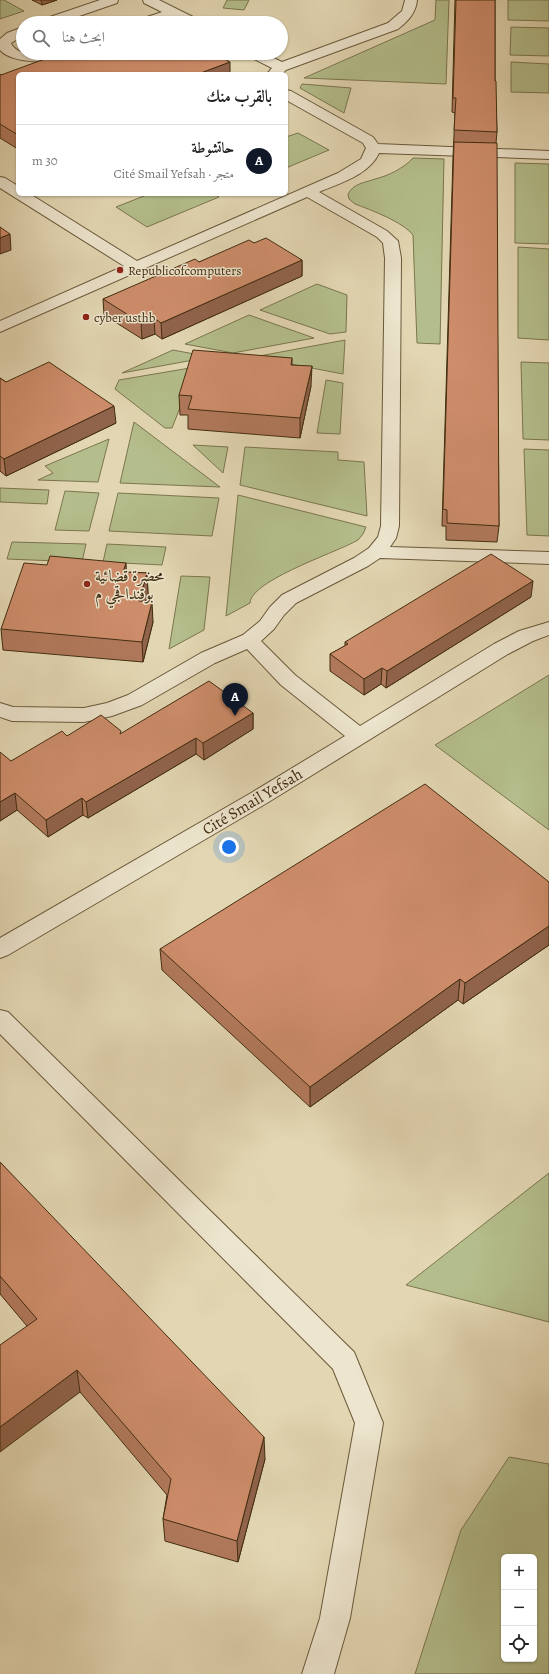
<!DOCTYPE html>
<html lang="ar">
<head>
<meta charset="utf-8">
<style>
  body { margin:0; font-family:Alegreya,Amiri,serif; background:#f2f2f2; color:#222; direction:rtl }
  .controls { position:absolute; right:12px; bottom:12px; display:grid; overflow:hidden; border-radius:6px; box-shadow:0 1px 3px #0004 }
  .controls button { width:36px; height:36px; display:grid; place-items:center; padding:0; border:0; border-bottom:1px solid #e0e0e0; background:#fff; color:#222; font:20px sans-serif }
  .you { position:absolute; left:229px; top:847px; width:14px; height:14px; margin:-10px; border:3px solid #fff; border-radius:50%; background:#1a73e8; box-shadow:0 0 0 6px #1a73e833 }
  .badge { display:grid; place-items:center; width:26px; height:26px; border-radius:50%; background:#111827; color:#fff; font-size:13px; font-weight:700 }
  .pin { position:absolute; translate:-50% -33px; filter:drop-shadow(0 1px 2px #0008) }
  .pin::after { content:''; position:absolute; top:21px; width:14px; height:12px; background:inherit; clip-path:polygon(0 0,100% 0,50% 100%) }
  .list { margin:0; padding:0; list-style:none }
  h2 { display:flex; justify-content:space-between; align-items:center; height:52px; margin:0; padding:0 16px; font-size:17px }
  h2 small { font-size:13px; font-weight:400; color:#767676 }
  .list li { display:grid; grid-template-columns:26px 1fr auto; gap:12px; align-items:center; box-sizing:border-box; height:72px; padding:0 16px; border-top:1px solid #e0e0e0 }
  .list b { display:block; font-size:15px; white-space:nowrap }
  .list p { margin:0; font-size:13px; white-space:nowrap; color:#767676 }
  .list em { font-size:13px; font-style:normal; color:#767676 }
  .icon { flex:none; width:22px; height:22px; fill:none; stroke:currentColor; stroke-width:2; stroke-linecap:round; stroke-linejoin:round }
  .map { position:relative; flex:none; width:549px; height:1674px; overflow:hidden; direction:ltr }
  .search { position:absolute; background:#fff; box-shadow:0 1px 3px #0004; left:16px; top:16px; width:272px; height:44px; display:flex; align-items:center; gap:10px; box-sizing:border-box; padding:0 14px; border-radius:22px; color:#767676; font-size:15px }
  .panel { position:absolute; background:#fff; box-shadow:0 1px 3px #0004; left:16px; top:72px; width:272px; height:124px; border-radius:6px; direction:rtl }
  .map>svg:first-child { display:block }
</style>
</head>
<body>
<div class="map">
<svg width="549" height="1674" viewBox="0 0 549 1674">
  <rect width="100%" height="100%" fill="#e3d7b3"/>
  <filter id="stains"><feTurbulence type="fractalNoise" baseFrequency=".005" numOctaves="4"/><feColorMatrix values="0 0 0 0 .2 0 0 0 0 .09 0 0 0 0 .02 0 0 0 .5 -.17"/></filter>
  <radialGradient id="worn" r=".72"><stop offset=".6" stop-color="#630" stop-opacity="0"/><stop offset="1" stop-color="#630" stop-opacity=".3"/></radialGradient>
  <g fill="#b4be8c" stroke="#7b764e" fill-rule="evenodd">
    <path d="M 0,0 L 4,0 L 24,11 L 0,19 Z"/>
    <path d="M 227,0 L 249,0 L 244,10 L 223,8 Z"/>
    <path d="M 436,0 L 449,0 L 446,84 L 304,78 L 435,20 Z"/>
    <path d="M 508,0 L 549,0 L 549,21 L 508,20 Z"/>
    <path d="M 511,27 L 549,28 L 549,56 L 510,55 Z"/>
    <path d="M 511,62 L 549,64 L 549,93 L 511,92 Z"/>
    <path d="M 302,84 L 351,88 L 344,113 L 300,88 Z"/>
    <path d="M 298,133 L 329,150 L 286,168 L 286,137 Z"/>
    <path d="M 413,158 L 444,159 L 440,344 L 417,343 L 413,235 C 403,222 371,210 355,204 L 349,199 L 348,194 C 354,183 364,183 375,179 C 388,176 404,168 413,158 Z"/>
    <path d="M 515,163 L 549,164 L 549,244 L 515,243 Z"/>
    <path d="M 149,194 L 214,194 L 219,197 L 147,227 L 116,207 Z"/>
    <path d="M 518,247 L 549,249 L 549,340 L 518,338 Z"/>
    <path d="M 317,284 L 347,295 L 346,332 L 330,334 L 260,310 Z"/>
    <path d="M 249,315 L 314,338 L 233,353 L 185,344 Z"/>
    <path d="M 345,340 L 343,374 L 254,357 Z"/>
    <path d="M 173,350 L 210,357 L 122,373 Z"/>
    <path d="M 521,362 L 549,363 L 549,440 L 523,439 Z"/>
    <path d="M 196,367 L 172,428 L 165,428 L 115,389 L 119,380 Z"/>
    <path d="M 326,380 L 343,383 L 340,434 L 317,433 Z"/>
    <path d="M 134,422 L 220,487 L 120,483 Z"/>
    <path d="M 109,439 L 98,482 L 38,480 L 53,473 L 45,466 Z"/>
    <path d="M 193,445 L 228,447 L 223,473 Z"/>
    <path d="M 245,447 L 338,452 L 338,460 L 364,462 L 367,516 L 240,485 Z"/>
    <path d="M 524,449 L 549,450 L 549,536 L 527,535 Z"/>
    <path d="M 0,488 L 49,490 L 47,504 L 0,502 Z"/>
    <path d="M 65,491 L 99,493 L 89,531 L 55,530 Z"/>
    <path d="M 118,493 L 219,498 L 212,536 L 109,531 Z"/>
    <path d="M 238,495 L 366,527 L 363,534 L 358,540 C 338,552 251,580 250,603 L 226,616 Z"/>
    <path d="M 12,542 L 86,544 L 82,562 L 7,559 Z"/>
    <path d="M 107,544 L 166,547 L 162,565 L 103,562 Z"/>
    <path d="M 181,576 L 210,577 L 204,630 L 169,649 Z"/>
    <path d="M 549,675 L 549,830 L 435,745 Z"/>
    <path d="M 549,1173 L 549,1322 L 406,1285 Z"/>
    <path d="M 509,1457 L 549,1464 L 549,1674 L 415,1674 L 461,1530 ZM 504,1557 L 534,1557 L 534,1659 L 504,1659 Z"/>
  </g>
  <g fill="none" stroke-linecap="round" stroke-linejoin="round">
    <g stroke="#6a583a" stroke-width="2">
      <g id="minor">
        <path d="M 100,0 L 118,0 L 117,3 L 59,23 L 39,23 L 41,20 Z"/>
        <path d="M 143,0 L 159,0 L 199,20 L 201,23 L 184,23 L 172,17 L 155,23 L 136,23 L 138,20 L 162,12 L 144,3 Z"/>
        <path d="M 405,0 L 417,0 C 416,13 408,21 398,29 L 286,70 L 282,74 L 267,74 L 272,68 L 248,56 L 246,53 L 263,53 L 282,62 L 388,23 L 402,11 Z"/>
        <path d="M 23,27 L 23,36 L 11,43 C 17,59 50,53 65,53 C 56,66 10,63 0,50 L 0,39 L 7,33 Z"/>
        <path d="M 286,90 L 291,91 L 373,137 L 378,144 L 549,151 L 549,159 L 379,153 C 369,175 340,183 319,192 L 387,231 L 398,241 L 401,258 L 399,526 L 396,538 L 390,547 L 549,552 L 549,564 L 380,558 L 368,566 L 296,603 L 284,615 L 274,629 L 261,641 L 295,675 L 360,726 L 494,644 L 519,631 L 549,622 L 549,635 L 533,641 L 508,654 L 267,803 L 8,955 L 0,958 L 0,938 L 251,793 L 345,736 L 281,685 L 247,649 L 215,663 L 142,705 L 112,716 L 84,722 L 12,721 L 0,717 L 0,703 L 13,707 L 84,708 L 107,703 L 128,695 L 201,653 L 243,635 L 260,621 L 270,607 L 282,595 L 354,558 L 369,548 L 378,537 L 381,526 L 385,258 L 383,243 L 377,237 L 307,197 L 0,332 L 0,321 L 124,266 L 0,188 L 0,177 L 5,178 L 18,186 L 18,194 L 30,194 L 137,261 L 338,173 L 361,159 L 366,148 L 363,143 L 286,100 Z"/>
        <path d="M 0,1010 L 8,1012 L 354,1352 L 383,1423 L 350,1618 L 334,1674 L 302,1674 L 320,1618 L 355,1423 L 333,1369 L 0,1034 Z"/>
      </g>
    </g>
    <use href="#minor" fill="#ede5ce" fill-rule="evenodd"/>
  </g>
  <g fill="#b1795c" stroke="#422d11">
    <path d="M 32,0 L 57,0 L 42,5 Z"/>
    <path d="M 455,0 L 495,0 L 495,81 L 497,132 L 496,143 L 499,526 L 497,542 L 446,540 L 446,526 L 442,526 L 453,157 L 455,113 L 452,112 Z"/>
    <path d="M 0,74 L 1,75 L 18,74 L 18,149 L 0,138 Z"/>
    <path d="M 254,243 L 302,260 L 302,276 L 162,339 L 155,334 L 142,339 L 104,315 L 103,299 L 199,262 Z"/>
    <path d="M 292,358 L 292,365 L 311,386 L 300,438 L 188,429 L 188,415 L 180,415 L 179,395 Z"/>
    <path d="M 0,378 L 6,382 L 116,423 L 6,476 L 0,471 Z"/>
    <path d="M 126,572 L 147,573 L 148,594 L 146,601 L 153,622 L 143,662 L 3,650 L 1,629 Z"/>
    <path d="M 531,597 L 386,688 L 381,684 L 364,695 L 330,671 L 330,654 L 345,646 L 345,642 Z"/>
    <path d="M 253,713 L 253,729 L 204,760 L 196,754 L 88,818 L 83,815 L 48,837 L 17,810 L 0,821 L 11,761 L 67,736 L 121,734 Z"/>
    <path d="M 549,882 L 549,945 L 463,1004 L 458,1000 L 310,1107 L 162,970 L 160,949 Z"/>
    <path d="M 0,1162 L 265,1459 L 238,1562 L 165,1541 L 163,1519 L 167,1495 L 80,1392 L 27,1326 L 0,1294 Z"/>
  </g>
  <g fill="#90634b" stroke="#422d11">
    <path d="M 41,0 L 57,0 L 42,5 Z"/>
    <path d="M 230,62 L 230,74 L 198,74 Z"/>
    <path d="M 10,234 L 11,250 L 0,254 L 0,238 Z"/>
    <path d="M 302,260 L 302,276 L 162,339 L 161,323 Z"/>
    <path d="M 154,318 L 155,334 L 142,339 L 141,323 Z"/>
    <path d="M 312,366 L 311,386 L 300,438 L 300,418 Z"/>
    <path d="M 114,406 L 116,423 L 6,476 L 4,459 Z"/>
    <path d="M 126,563 L 127,583 L 123,572 Z"/>
    <path d="M 147,573 L 148,594 L 140,621 L 139,601 Z"/>
    <path d="M 533,581 L 531,597 L 386,688 L 387,671 Z"/>
    <path d="M 152,602 L 153,622 L 143,662 L 142,642 Z"/>
    <path d="M 382,668 L 381,684 L 364,695 L 364,679 Z"/>
    <path d="M 253,713 L 253,729 L 204,760 L 203,743 Z"/>
    <path d="M 196,738 L 196,754 L 88,818 L 86,802 Z"/>
    <path d="M 15,793 L 17,810 L 0,821 L 0,802 Z"/>
    <path d="M 82,798 L 83,815 L 48,837 L 46,820 Z"/>
    <path d="M 549,926 L 549,945 L 463,1004 L 465,983 Z"/>
    <path d="M 460,979 L 458,1000 L 310,1107 L 310,1087 Z"/>
    <path d="M 77,1370 L 80,1392 L 0,1452 L 0,1427 Z"/>
    <path d="M 264,1437 L 265,1459 L 238,1562 L 237,1541 Z"/>
  </g>
  <g fill="#ce8d6b" stroke="#422d11">
    <path d="M 456,0 L 495,0 L 495,81 L 496,81 L 497,132 L 454,130 L 456,98 L 453,98 Z"/>
    <path d="M 61,53 L 213,53 L 230,62 L 198,74 L 18,74 L 18,135 L 0,124 L 0,74 L 1,75 Z"/>
    <path d="M 454,142 L 497,143 L 499,526 L 447,523 L 447,510 L 443,509 Z"/>
    <path d="M 0,227 L 10,234 L 0,238 Z"/>
    <path d="M 266,238 L 302,260 L 161,323 L 154,318 L 141,323 L 103,299 L 195,259 L 199,262 L 249,240 L 254,243 Z"/>
    <path d="M 193,350 L 292,358 L 291,365 L 312,366 L 300,418 L 188,409 L 192,396 L 179,395 Z"/>
    <path d="M 49,362 L 114,406 L 4,459 L 0,456 L 0,378 L 6,382 Z"/>
    <path d="M 491,554 L 533,581 L 387,671 L 382,668 L 364,679 L 330,654 L 348,644 L 345,642 Z"/>
    <path d="M 50,556 L 126,563 L 123,572 L 147,573 L 139,601 L 152,602 L 142,642 L 1,629 L 24,563 L 47,565 Z"/>
    <path d="M 209,681 L 253,713 L 203,743 L 196,738 L 86,802 L 82,798 L 46,820 L 15,793 L 0,802 L 0,752 L 11,761 L 62,731 L 67,736 L 101,715 L 121,731 L 120,734 Z"/>
    <path d="M 425,784 L 549,882 L 549,926 L 465,983 L 460,979 L 310,1087 L 160,949 Z"/>
    <path d="M 0,1162 L 264,1437 L 237,1541 L 163,1519 L 171,1479 L 77,1370 L 0,1427 L 0,1345 L 37,1319 L 0,1276 Z"/>
  </g>
  <g fill="#8f2418" stroke="#ede5ce" stroke-width="1.5">
    <circle cx="120" cy="270" r="4"/>
    <circle cx="86" cy="317" r="4"/>
    <circle cx="87" cy="584" r="4"/>
  </g>
  <g text-anchor="middle" stroke-width="3" stroke-linejoin="round" paint-order="stroke">
    <g font-size="13" fill="#422d11" stroke="#ede5ce" text-anchor="start">
      <text x="128" y="275">Republicofcomputers</text>
      <text x="94" y="322">cyber usthb</text>
    </g>
    <g font-size="16" fill="#422d11" stroke="#ede5ce" text-anchor="start">
      <text x="95" y="581">محضرة قضائية<tspan x="95" dy="18">بوقنداقجي م</tspan></text>
    </g>
    <g font-size="16" fill="#422d11" stroke="#ede5ce">
      <text transform="translate(252 801) rotate(-31)" y="6">Cité Smail Yefsah</text>
    </g>
  </g>
  <rect width="100%" height="100%" filter="url(#stains)"/>
  <rect width="100%" height="100%" fill="url(#worn)"/>
</svg>
<div class="controls">
<button>+</button>
<button>−</button>
<button><svg class="icon" aria-label="locate" viewBox="0 0 24 24"><circle cx="12" cy="12" r="6"/><path d="M12 2v4M12 18v4M2 12h4M18 12h4"/></svg></button>
</div>
<div class="you"></div>
<div class="pin badge" style="left:235px;top:716px">A</div>
<div class="search"><svg class="icon" aria-label="search" viewBox="0 0 24 24"><circle cx="10" cy="10" r="6"/><path d="M15 15l6 6"/></svg>ابحث هنا</div>
<section class="panel">
<h2>بالقرب منك<small></small></h2>
<ul class="list">
<li><span class="badge">A</span><div><b>حاتشوطة</b><p>متجر · Cité Smail Yefsah</p></div><em>30 m</em></li>
</ul>
</section>
</div>
</body>
</html>
